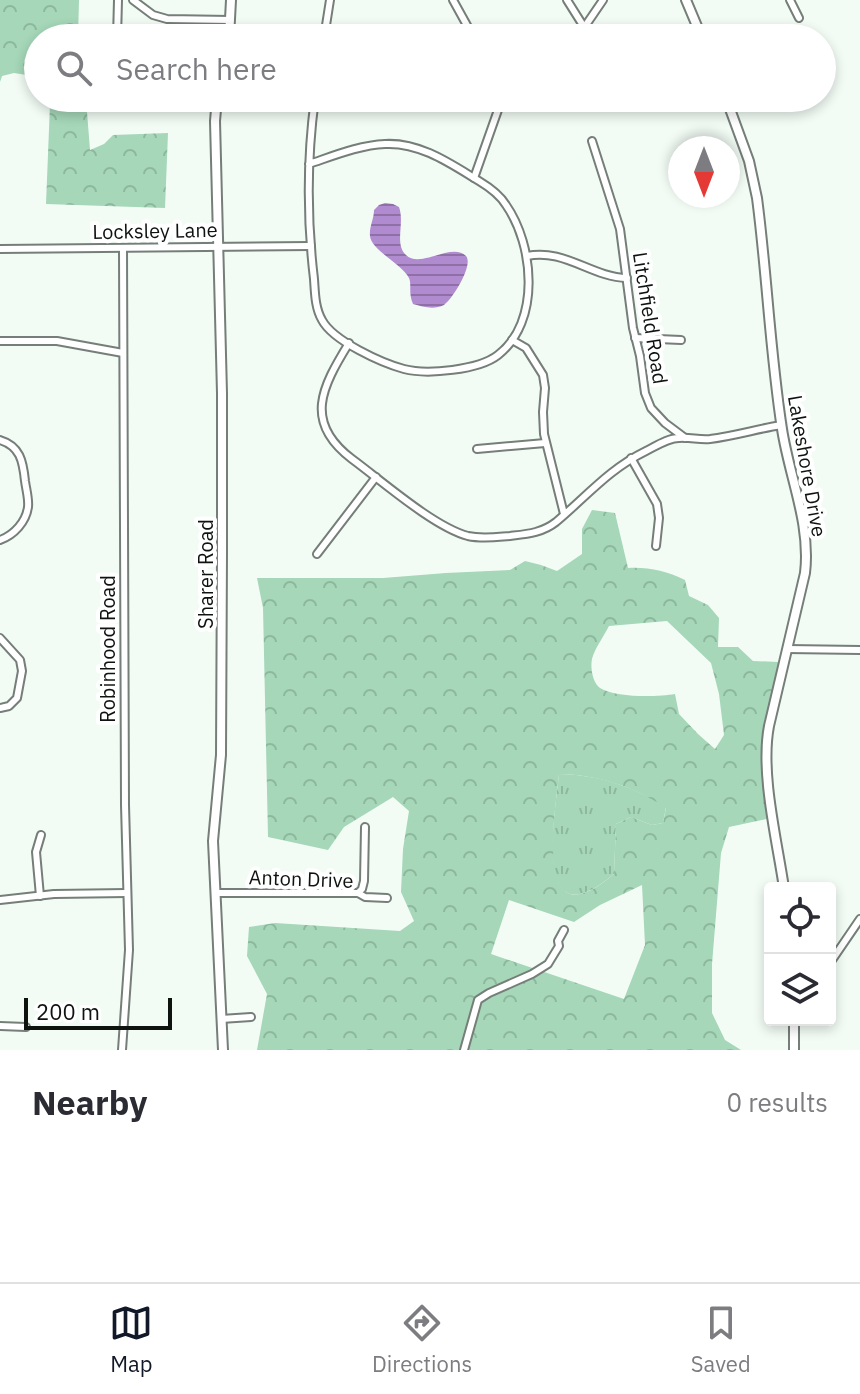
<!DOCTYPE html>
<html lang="en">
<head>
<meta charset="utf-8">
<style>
  body { margin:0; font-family:"IBM Plex Sans",sans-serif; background:#f7f7f7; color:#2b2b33 }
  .controls { position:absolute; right:24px; bottom:24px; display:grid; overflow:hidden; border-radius:8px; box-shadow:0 4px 12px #0003 }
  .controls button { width:72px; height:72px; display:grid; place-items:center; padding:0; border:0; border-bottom:2px solid #e1e1e2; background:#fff; color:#2b2b33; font:40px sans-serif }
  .compass { position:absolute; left:668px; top:136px; width:72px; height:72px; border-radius:50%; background:#fff; box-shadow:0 4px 12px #0003; rotate:180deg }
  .scale { position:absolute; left:24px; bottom:20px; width:148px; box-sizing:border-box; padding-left:8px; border:4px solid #0f1310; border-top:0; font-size:22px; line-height:28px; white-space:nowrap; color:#0f1310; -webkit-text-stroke:6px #fff; paint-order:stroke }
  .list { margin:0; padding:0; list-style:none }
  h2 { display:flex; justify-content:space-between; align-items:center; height:104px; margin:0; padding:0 32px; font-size:34px }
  h2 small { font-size:26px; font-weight:400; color:#7c7c81 }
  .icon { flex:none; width:44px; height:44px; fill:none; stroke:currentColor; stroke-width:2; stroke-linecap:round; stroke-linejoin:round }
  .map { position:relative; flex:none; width:860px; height:1050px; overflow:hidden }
  .search { position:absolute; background:#fff; box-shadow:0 4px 12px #0003; left:24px; right:24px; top:24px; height:88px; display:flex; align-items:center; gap:20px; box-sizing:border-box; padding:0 28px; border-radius:44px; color:#7c7c81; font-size:30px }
  .sheet { height:232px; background:#fff }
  nav { display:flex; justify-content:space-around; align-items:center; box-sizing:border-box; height:112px; border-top:2px solid #e1e1e2; background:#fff; font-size:22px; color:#7c7c81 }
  nav a { display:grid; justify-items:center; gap:4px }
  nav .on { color:#111827 }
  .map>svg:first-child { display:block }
</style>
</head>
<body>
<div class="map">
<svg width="860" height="1050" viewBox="0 0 860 1050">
  <defs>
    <pattern id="grass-tufts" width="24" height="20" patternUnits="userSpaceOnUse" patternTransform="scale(2)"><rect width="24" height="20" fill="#a5d7b8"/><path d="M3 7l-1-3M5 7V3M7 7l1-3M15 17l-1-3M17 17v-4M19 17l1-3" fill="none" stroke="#8db89d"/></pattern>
    <pattern id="forest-crowns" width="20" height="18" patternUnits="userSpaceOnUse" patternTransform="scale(2)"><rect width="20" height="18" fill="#a5d7b8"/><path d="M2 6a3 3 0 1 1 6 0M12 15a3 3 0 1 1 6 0" fill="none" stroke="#8db89d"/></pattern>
    <pattern id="water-rules" width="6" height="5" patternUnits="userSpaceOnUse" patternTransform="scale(2)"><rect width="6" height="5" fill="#b18bd0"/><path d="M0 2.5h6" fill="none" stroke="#8e70a7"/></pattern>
  </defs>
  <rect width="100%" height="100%" fill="#f2fcf5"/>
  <path fill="url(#grass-tufts)" d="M 559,774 C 598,775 633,786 666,807 L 663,823 L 652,825 L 631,817 L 616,824 L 614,874 C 531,944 555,816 559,774 Z"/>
  <g fill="url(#forest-crowns)" fill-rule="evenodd">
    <path d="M 0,0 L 79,0 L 78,38 L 38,38 L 38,82 L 33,76 L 14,73 L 2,76 L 0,82 Z"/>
    <path d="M 48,98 L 97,98 L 97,100 L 87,112 L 90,150 L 104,144 L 113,135 L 168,133 L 165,208 L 46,204 L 50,104 Z"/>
    <path d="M 592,510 L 615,513 L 628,568 C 649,567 666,571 685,580 L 689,596 L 708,605 L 719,618 L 718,647 L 738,647 L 753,661 L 779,662 L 781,664 L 766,725 L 771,818 L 729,827 L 721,853 L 712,964 L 712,1013 L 725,1040 L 741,1050 L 257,1050 L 267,994 L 247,956 L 249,927 L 275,923 L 400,931 L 414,921 L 401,892 L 403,849 L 409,811 L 393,797 L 344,827 L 328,850 L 268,837 L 263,608 L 257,578 L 383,578 L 446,573 L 510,570 L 525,561 L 541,565 L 557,571 L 582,554 L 582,529 ZM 667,621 L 711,663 L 719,694 L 724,735 L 715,749 L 698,734 L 679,714 L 675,694 C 657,697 616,698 600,688 C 593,683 590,668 592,659 C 595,648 604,636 609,626 ZM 559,774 C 598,775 633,786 666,808 L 663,823 L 652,825 L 631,817 L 616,824 L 614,874 C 532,944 555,816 559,774 ZM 642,885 L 645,945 L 624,999 L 491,954 L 509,900 L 574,922 L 600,905 Z"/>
  </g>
  <path fill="url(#water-rules)" d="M 385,203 L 393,204 L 399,207 C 405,223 394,244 406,255 C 420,269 452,242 466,256 C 474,265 452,300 444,305 C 434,310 423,307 413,304 C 408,293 412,285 409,278 C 402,264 371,250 370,236 C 369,227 374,219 374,210 L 379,205 Z"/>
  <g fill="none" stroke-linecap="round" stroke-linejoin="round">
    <g stroke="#757e79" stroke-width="10">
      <g id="street">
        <path d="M 133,0 L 153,15 L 167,19 L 230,20"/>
        <path d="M 453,0 L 474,38"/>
        <path d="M 567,0 L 584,27"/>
        <path d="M 790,0 L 799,18"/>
        <path d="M 117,38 L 118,0"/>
        <path d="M 324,38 L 330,0"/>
        <path d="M 577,38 L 603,0"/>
        <path d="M 592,141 L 620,229 L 633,328 L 640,356 L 645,393 L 651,408 L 665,423 L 685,438"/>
        <path d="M 309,164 C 333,156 360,145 385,144 C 420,142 451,164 479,181 C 489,187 500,195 506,205 C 534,245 541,322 498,355 C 479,370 427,375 404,369 C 382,363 333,341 322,320 C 315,308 315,293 314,279 C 307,220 307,157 315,98"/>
        <path d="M 474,178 L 498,110 L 502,104 L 512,98"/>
        <path d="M 0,249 L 311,246"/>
        <path d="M 527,256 C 564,248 591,277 627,278"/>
        <path d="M 635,338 L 681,340"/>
        <path d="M 512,340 L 526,348 L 543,375 L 545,388 L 543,412 L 544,434 L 564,514"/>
        <path d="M 0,341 L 57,341 L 123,353"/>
        <path d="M 349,343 C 322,387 303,422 352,459 C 382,481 434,527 468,536 C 482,539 496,537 510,536 C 527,534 542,533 556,522 C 587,496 609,469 646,451 C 656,446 668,438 679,438 C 690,437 699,440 710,439 C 734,436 757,429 781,425"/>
        <path d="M 0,440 C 20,446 23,461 25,481 C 26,489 29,499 28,507 C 26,522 14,535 0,540"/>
        <path d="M 477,449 L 545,443"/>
        <path d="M 631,458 L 657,504 L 659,518 L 656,546"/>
        <path d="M 317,554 L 376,477"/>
        <path d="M 0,638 L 20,660 L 22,671 L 17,698 L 9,706 L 0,708"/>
        <path d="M 787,649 L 860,650"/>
        <path d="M 215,893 L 358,893 L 365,897 L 387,898"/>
        <path d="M 358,893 L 362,889 L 364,881 L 365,827"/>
        <path d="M 40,896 L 36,852 L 41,835"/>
        <path d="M 0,900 L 54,894 L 127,893"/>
        <path d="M 830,963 L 860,919"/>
        <path d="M 221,1019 L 251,1017"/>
        <path d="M 0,1026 L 26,1027"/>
        <path d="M 122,1050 L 129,950 L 125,805 L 123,248"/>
        <path d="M 464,1050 L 478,1000 L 489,993 L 532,974 L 548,964 L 559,946 L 558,941 L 564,930"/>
      </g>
    </g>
    <g stroke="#757e79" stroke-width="12">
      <g id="secondary">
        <path d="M 686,0 L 702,38"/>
        <path d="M 229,38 L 231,0"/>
        <path d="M 217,98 L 215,121 L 222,393 L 222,553 L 221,755 L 213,841 L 223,1050"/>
        <path d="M 726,98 L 749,161 L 757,198 C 767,274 770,352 782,429 C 789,476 811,524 805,573 L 769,726 C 760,773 777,840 784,888"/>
        <path d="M 794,1020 L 794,1050"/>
      </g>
    </g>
    <use href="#street" stroke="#fff" stroke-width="6"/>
    <use href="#secondary" stroke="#fff" stroke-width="8"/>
  </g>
  <g text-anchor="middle" stroke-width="8" stroke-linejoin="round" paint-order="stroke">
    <g font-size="20" fill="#0f1310" stroke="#fff">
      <text transform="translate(155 231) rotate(-1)" y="7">Locksley Lane</text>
      <text transform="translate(650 318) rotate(81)" y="7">Litchfield Road</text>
      <text transform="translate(807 466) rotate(80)" y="7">Lakeshore Drive</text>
      <text transform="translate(206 574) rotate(-90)" y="7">Sharer Road</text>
      <text transform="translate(108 649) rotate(-90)" y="7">Robinhood Road</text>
      <text transform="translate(301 879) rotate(2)" y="7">Anton Drive</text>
    </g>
  </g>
</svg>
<div class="controls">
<button><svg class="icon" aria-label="locate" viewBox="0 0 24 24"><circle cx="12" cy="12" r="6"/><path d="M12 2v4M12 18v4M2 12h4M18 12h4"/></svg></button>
<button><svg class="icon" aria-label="layers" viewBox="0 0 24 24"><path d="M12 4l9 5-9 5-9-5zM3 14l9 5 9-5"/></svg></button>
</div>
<svg class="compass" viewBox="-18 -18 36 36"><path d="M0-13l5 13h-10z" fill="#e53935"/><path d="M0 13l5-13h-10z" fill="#7c7c81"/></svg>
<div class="scale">200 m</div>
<div class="search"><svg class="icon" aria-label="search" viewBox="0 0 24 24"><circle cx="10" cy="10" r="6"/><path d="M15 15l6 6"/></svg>Search here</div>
</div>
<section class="sheet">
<h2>Nearby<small>0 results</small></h2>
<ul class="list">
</ul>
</section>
<nav>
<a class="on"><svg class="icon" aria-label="map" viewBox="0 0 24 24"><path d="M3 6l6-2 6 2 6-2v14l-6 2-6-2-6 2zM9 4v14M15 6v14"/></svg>Map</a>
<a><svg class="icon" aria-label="directions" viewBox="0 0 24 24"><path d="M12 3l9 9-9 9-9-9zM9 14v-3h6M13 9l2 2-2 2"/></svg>Directions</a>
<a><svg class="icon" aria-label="saved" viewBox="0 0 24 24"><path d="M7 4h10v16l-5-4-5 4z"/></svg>Saved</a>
</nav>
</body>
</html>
